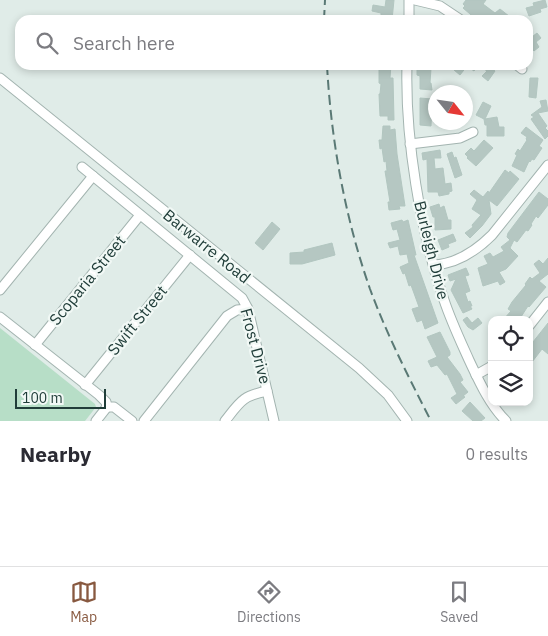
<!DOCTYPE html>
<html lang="en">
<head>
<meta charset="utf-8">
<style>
  body { margin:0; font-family:"IBM Plex Sans",sans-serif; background:#f2f2f3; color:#2b2b33 }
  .controls { position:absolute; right:15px; bottom:15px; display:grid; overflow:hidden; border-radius:10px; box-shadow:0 2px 8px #0003 }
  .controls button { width:45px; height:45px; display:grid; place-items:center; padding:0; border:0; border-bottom:1px solid #e1e1e2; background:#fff; color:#2b2b33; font:25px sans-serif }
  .compass { position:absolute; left:428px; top:85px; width:45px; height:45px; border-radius:50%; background:#fff; box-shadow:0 2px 8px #0003; rotate:120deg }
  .scale { position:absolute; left:15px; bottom:12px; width:91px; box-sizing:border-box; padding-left:5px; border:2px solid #203d39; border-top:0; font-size:14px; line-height:18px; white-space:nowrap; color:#203d39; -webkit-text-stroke:4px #f1f8f5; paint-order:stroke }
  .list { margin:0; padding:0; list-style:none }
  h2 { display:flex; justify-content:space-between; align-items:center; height:65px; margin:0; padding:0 20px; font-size:21px }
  h2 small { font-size:16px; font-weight:400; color:#7c7c81 }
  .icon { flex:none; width:28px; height:28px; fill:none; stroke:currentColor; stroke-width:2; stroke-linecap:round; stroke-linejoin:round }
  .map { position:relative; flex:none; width:548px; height:421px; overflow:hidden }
  .search { position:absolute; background:#fff; box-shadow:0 2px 8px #0003; left:15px; right:15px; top:15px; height:55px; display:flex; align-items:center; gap:12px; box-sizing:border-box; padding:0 18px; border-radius:15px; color:#7c7c81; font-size:19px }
  .sheet { height:145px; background:#fff }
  nav { display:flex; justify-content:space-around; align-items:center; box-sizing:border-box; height:70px; border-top:1px solid #e1e1e2; background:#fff; font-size:14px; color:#7c7c81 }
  nav a { display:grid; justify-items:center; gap:2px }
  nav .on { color:#885940 }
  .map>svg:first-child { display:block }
</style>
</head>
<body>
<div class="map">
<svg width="548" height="421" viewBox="0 0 548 421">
  <rect width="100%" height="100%" fill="#e0ece8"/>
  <path fill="#b7dec7" d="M 0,328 L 95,404 L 96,407 L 85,421 L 0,421 Z"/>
  <g fill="#b5c7c2" stroke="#b2c6c0">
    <path d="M 386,0 L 394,0 L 392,20 L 381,20 L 381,13 L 372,11 L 373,5 L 385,7 Z"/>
    <path d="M 466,0 L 486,0 L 483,4 L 495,13 L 500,9 L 514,20 L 484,20 L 482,18 L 477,20 L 463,8 L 465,6 L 463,4 Z"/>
    <path d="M 545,0 L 547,7 L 540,9 L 541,12 L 529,16 L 526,8 L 534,6 L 533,3 Z"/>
    <path d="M 537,33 L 541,38 L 536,42 L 539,47 L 534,51 L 528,44 L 528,40 Z"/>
    <path d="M 379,65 L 391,65 L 390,78 L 393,78 L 394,120 L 388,120 L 388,116 L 380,116 L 379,94 L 380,94 L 381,84 L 379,83 Z"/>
    <path d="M 458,65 L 487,65 L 495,71 L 488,81 L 482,76 L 487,71 L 478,65 L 474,71 L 467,66 L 460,75 L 454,70 Z"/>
    <path d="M 417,67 L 431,68 L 430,83 L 431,83 L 432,90 L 420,89 L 420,76 L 417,75 Z"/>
    <path d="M 530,78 L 538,78 L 536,98 L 529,97 Z"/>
    <path d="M 420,98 L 432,99 L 431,126 L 420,125 Z"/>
    <path d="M 546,100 L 548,111 L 538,113 L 547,126 L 545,128 L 548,131 L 548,136 L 545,139 L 531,119 L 534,117 L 531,115 L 542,107 L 540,101 Z"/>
    <path d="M 483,102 L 491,106 L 485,119 L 497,117 L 499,127 L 504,127 L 504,136 L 487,136 L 487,125 L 485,125 L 484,119 L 476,115 Z"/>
    <path d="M 383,126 L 390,126 L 390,130 L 395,129 L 397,154 L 405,206 L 399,206 L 400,209 L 389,210 L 388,202 L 390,202 L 385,171 L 387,171 L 386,161 L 384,162 L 382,148 L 380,149 L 379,140 L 382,140 Z"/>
    <path d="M 526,127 L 543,140 L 539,146 L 542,148 L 534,160 L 532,159 L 530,162 L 529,161 L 524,172 L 512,166 L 517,155 L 515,154 L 518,149 L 520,151 L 527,140 L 526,139 L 527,137 L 521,133 Z"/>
    <path d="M 484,140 L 493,148 L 476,166 L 467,158 L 468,157 L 465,154 L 471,148 L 474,151 Z"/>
    <path d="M 440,150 L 441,158 L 434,158 L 435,169 L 443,168 L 445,184 L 451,183 L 452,191 L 449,192 L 449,194 L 439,196 L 438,192 L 428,192 L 427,159 L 423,160 L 422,153 Z"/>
    <path d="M 452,152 L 454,158 L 456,157 L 462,175 L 455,178 L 447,154 Z"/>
    <path d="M 505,170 L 509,173 L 510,171 L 519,179 L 497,206 L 489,200 L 491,214 L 482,226 L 470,238 L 465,233 L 473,227 L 472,225 L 481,215 L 472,209 L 477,200 L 470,194 L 474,190 L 483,197 L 488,191 L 489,193 Z"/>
    <path d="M 539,192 L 548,199 L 548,205 L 538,218 L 536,216 L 531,224 L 532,225 L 528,231 L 526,230 L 517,242 L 514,240 L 510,248 L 518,256 L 506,269 L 499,272 L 505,282 L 500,285 L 498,281 L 483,286 L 478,268 L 488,264 L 484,256 L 490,253 L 493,257 L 504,251 L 501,247 L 510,240 L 507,237 L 508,233 Z"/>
    <path d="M 439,204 L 440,208 L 444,206 L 448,220 L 451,220 L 451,229 L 435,230 L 435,217 L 433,217 L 430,207 Z"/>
    <path d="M 402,220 L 403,222 L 408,220 L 416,255 L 414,255 L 438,323 L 425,329 L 422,320 L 417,322 L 412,309 L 419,307 L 411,285 L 409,286 L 405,273 L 403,274 L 400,267 L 409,263 L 407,254 L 400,255 L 398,246 L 390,248 L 388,243 L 400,240 L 397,229 L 393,230 L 391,223 Z"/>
    <path d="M 272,222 L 280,229 L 263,250 L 255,243 Z"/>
    <path d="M 453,234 L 456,241 L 448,244 L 449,247 L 442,250 L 438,240 Z"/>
    <path d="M 332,243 L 335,255 L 302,264 L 290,264 L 290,253 L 304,252 L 304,250 Z"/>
    <path d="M 548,258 L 548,274 L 539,281 L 546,287 L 529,307 L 528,306 L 519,320 L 503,320 L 511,311 L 508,309 L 512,302 L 526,285 L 525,284 L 530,277 L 532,279 L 540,273 L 534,264 L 539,260 L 543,264 Z"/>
    <path d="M 466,268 L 469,275 L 465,276 L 470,291 L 465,293 L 468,302 L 470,301 L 472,306 L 470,306 L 472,309 L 463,313 L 451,290 L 456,279 L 450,281 L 448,275 Z"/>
    <path d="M 467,317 L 472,323 L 478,318 L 482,323 L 473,330 L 468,327 L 463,320 Z"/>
    <path d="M 548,323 L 548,354 L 542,349 L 529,366 L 529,347 Z"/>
    <path d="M 440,332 L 450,352 L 450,355 L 447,357 L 460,374 L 463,380 L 460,382 L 468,392 L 463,396 L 465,397 L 456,404 L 451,398 L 457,394 L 447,374 L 445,375 L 437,365 L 431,367 L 428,361 L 437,357 L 427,337 Z"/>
    <path d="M 470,402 L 485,418 L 481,421 L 473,421 L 462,411 Z"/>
  </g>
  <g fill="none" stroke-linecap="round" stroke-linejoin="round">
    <g stroke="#a3b4b0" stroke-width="11">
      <g id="minor">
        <path d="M 415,0 L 440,6 L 461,20"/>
        <path d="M 409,20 L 409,0"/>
        <path d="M 407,65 C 405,138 420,231 444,300 C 451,321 460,340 469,360 C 479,381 489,404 506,421"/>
        <path d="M 517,65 L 522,69"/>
        <path d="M 0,78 L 359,368 L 388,395 L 407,421"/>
        <path d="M 410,144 L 460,138 L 473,132"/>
        <path d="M 82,167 L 242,298 L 248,309 L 274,421"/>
        <path d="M 433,265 C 457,264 476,251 492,235 L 548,165"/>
        <path d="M 0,290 L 93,176"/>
        <path d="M 0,317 L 99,395 L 106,402 L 107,407"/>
        <path d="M 529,326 L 548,302"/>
        <path d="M 35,345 L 140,215"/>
        <path d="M 476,375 L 492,366"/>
        <path d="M 85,385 L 190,255"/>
        <path d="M 107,407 L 114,407 L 132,421"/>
        <path d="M 96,421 L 107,407"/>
        <path d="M 144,421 L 227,316 L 237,310 L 248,309"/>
        <path d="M 225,421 C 240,402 242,396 267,391"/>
      </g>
    </g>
    <use href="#minor" stroke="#fff" stroke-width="9"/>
    <g stroke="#5a7975" stroke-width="2" stroke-dasharray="10 5" stroke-linecap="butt">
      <path d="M 324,20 L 325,0"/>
      <path d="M 327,65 C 331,140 345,218 370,289 C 387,335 409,378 431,421"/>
    </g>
  </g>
  <g text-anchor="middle" stroke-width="4.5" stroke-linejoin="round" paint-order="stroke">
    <g font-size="16" fill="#203d39" stroke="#f1f8f5">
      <text transform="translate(207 246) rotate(39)" y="6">Barwarre Road</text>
      <text transform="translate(432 250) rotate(76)" y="6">Burleigh Drive</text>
      <text transform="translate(87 280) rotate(-51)" y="6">Scoparia Street</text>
      <text transform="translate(137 320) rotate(-51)" y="6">Swift Street</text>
      <text transform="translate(256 346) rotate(75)" y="6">Frost Drive</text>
    </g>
  </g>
</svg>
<div class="controls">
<button><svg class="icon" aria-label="locate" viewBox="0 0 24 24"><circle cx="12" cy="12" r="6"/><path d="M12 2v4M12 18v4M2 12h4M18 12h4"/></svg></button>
<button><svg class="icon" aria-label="layers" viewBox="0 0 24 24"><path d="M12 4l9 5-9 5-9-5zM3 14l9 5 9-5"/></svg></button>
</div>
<svg class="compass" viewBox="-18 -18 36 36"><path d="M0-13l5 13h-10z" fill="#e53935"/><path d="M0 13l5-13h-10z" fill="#7c7c81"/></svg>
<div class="scale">100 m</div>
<div class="search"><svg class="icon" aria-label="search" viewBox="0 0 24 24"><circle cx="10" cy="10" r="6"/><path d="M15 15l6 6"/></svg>Search here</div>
</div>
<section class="sheet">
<h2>Nearby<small>0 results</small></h2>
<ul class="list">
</ul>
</section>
<nav>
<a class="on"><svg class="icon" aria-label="map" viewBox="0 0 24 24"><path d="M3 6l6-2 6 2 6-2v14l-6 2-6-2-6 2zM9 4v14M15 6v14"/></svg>Map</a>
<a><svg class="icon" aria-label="directions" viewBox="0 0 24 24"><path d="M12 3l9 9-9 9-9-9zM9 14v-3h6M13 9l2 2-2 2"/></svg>Directions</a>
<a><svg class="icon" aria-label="saved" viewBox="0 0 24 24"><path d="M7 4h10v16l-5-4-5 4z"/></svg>Saved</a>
</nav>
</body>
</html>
